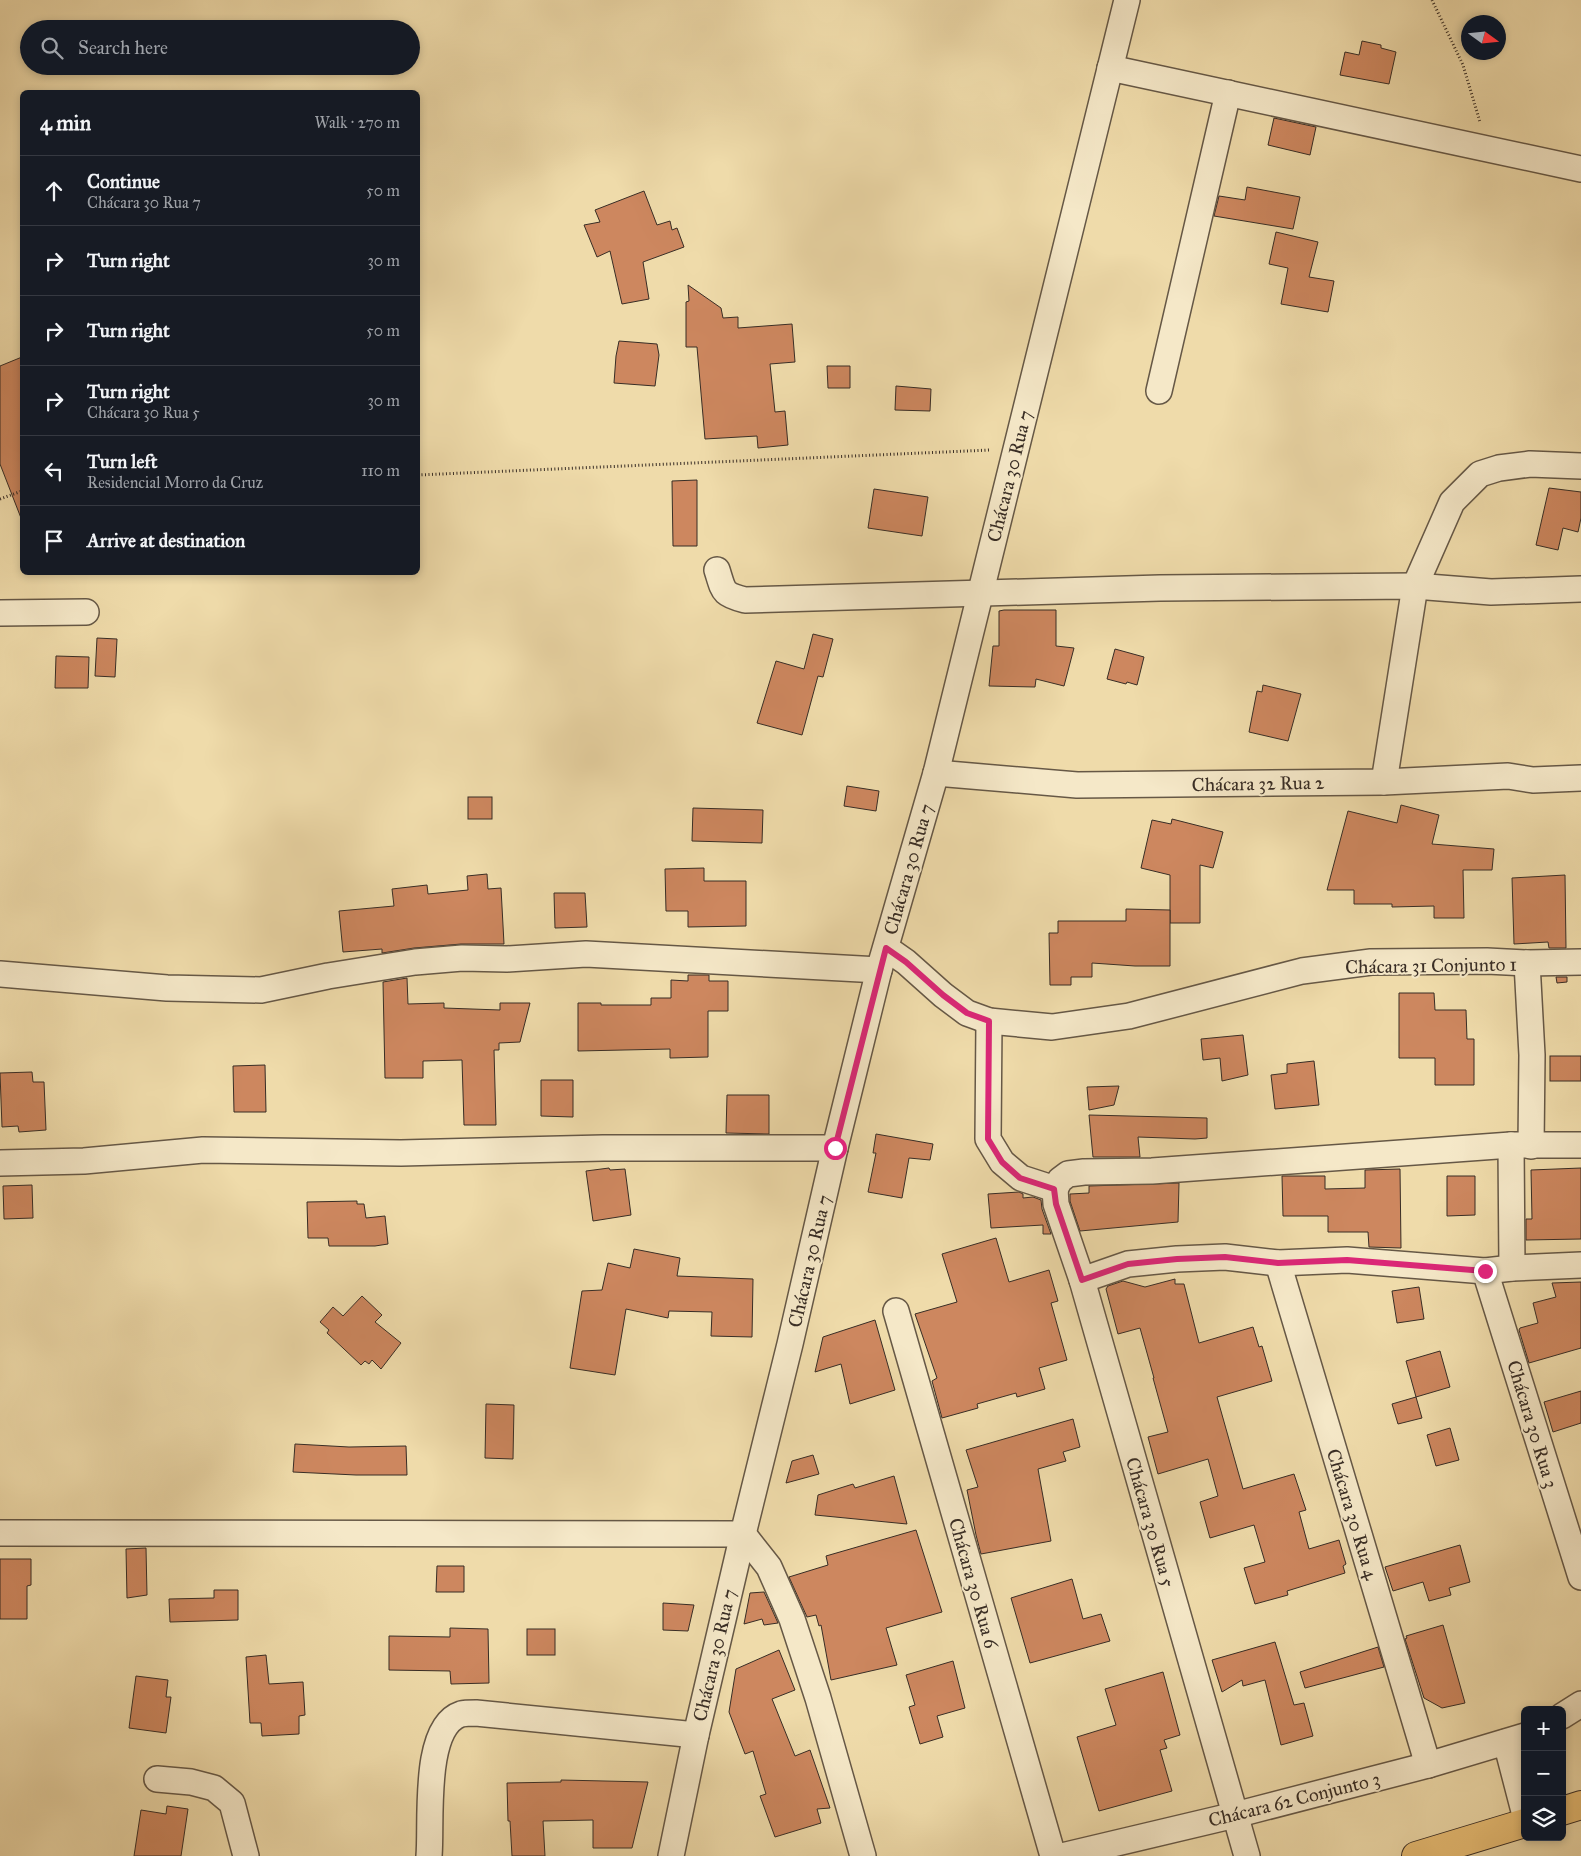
<!DOCTYPE html>
<html lang="en">
<head>
<meta charset="utf-8">
<style>
  body { margin:0; font-family:"IM FELL Great Primer",serif; background:#20242c; color:#f1f3f6 }
  .controls { position:absolute; right:15px; bottom:15px; display:grid; overflow:hidden; border-radius:8px; box-shadow:0 2px 8px #0003 }
  .controls button { width:45px; height:45px; display:grid; place-items:center; padding:0; border:0; border-bottom:1px solid #363941; background:#171b24; color:#f1f3f6; font:25px sans-serif }
  .compass { position:absolute; left:1461px; top:15px; width:45px; height:45px; border-radius:50%; background:#171b24; box-shadow:0 2px 8px #0003; rotate:105deg }
  .stop { position:absolute; width:15px; height:15px; margin:-11px; border:4px solid #db2777; border-radius:50%; background:#fff }
  .stop.end { background:#db2777; border-color:#fff; box-shadow:0 1px 5px #0008 }
  .list { margin:0; padding:0; list-style:none }
  h2 { display:flex; justify-content:space-between; align-items:center; height:65px; margin:0; padding:0 20px; font-size:21px }
  h2 small { font-size:16px; font-weight:400; color:#9ea1a6 }
  .list li { display:grid; grid-template-columns:32px 1fr auto; gap:15px; align-items:center; box-sizing:border-box; height:70px; padding:0 20px; border-top:1px solid #363941 }
  .list b { display:block; font-size:19px; white-space:nowrap }
  .list p { margin:0; font-size:16px; white-space:nowrap; color:#9ea1a6 }
  .list em { font-size:16px; font-style:normal; color:#9ea1a6 }
  .icon { flex:none; width:28px; height:28px; fill:none; stroke:currentColor; stroke-width:2; stroke-linecap:round; stroke-linejoin:round }
  .map { position:relative; flex:none; width:1581px; height:1856px; overflow:hidden }
  .search { position:absolute; background:#171b24; box-shadow:0 2px 8px #0003; left:20px; top:20px; width:400px; height:55px; display:flex; align-items:center; gap:12px; box-sizing:border-box; padding:0 18px; border-radius:28px; color:#9ea1a6; font-size:19px }
  .panel { position:absolute; background:#171b24; box-shadow:0 2px 8px #0003; left:20px; top:90px; width:400px; height:485px; border-radius:8px }
  .map>svg:first-child { display:block }
</style>
</head>
<body>
<div class="map">
<svg width="1581" height="1856" viewBox="0 0 1581 1856">
  <rect width="100%" height="100%" fill="#efdbaa"/>
  <filter id="stains"><feTurbulence type="fractalNoise" baseFrequency=".004" numOctaves="4"/><feColorMatrix values="0 0 0 0 .2 0 0 0 0 .09 0 0 0 0 .02 0 0 0 .5 -.17"/></filter>
  <radialGradient id="worn" r=".72"><stop offset=".6" stop-color="#630" stop-opacity="0"/><stop offset="1" stop-color="#630" stop-opacity=".3"/></radialGradient>
  <g fill="#cd875f" stroke="#382d25">
    <path d="M 1362,41 L 1381,45 L 1381,48 L 1396,52 L 1389,84 L 1340,75 L 1345,52 L 1359,55 Z"/>
    <path d="M 1274,118 L 1316,127 L 1310,155 L 1268,145 Z"/>
    <path d="M 1247,187 L 1300,197 L 1293,229 L 1214,216 L 1219,196 L 1245,200 Z"/>
    <path d="M 644,191 L 657,225 L 670,221 L 672,230 L 677,228 L 684,247 L 643,262 L 649,299 L 622,304 L 610,251 L 597,257 L 584,225 L 600,222 L 595,210 Z"/>
    <path d="M 1276,232 L 1318,242 L 1309,277 L 1334,281 L 1328,312 L 1281,304 L 1288,268 L 1269,264 Z"/>
    <path d="M 688,285 L 721,308 L 723,318 L 738,317 L 738,328 L 792,324 L 795,362 L 770,364 L 775,412 L 785,411 L 788,445 L 758,448 L 757,436 L 705,439 L 697,347 L 686,347 L 686,302 L 689,301 Z"/>
    <path d="M 619,341 L 657,344 L 659,355 L 655,386 L 614,383 L 616,356 Z"/>
    <path d="M 22,357 L 22,517 L 21,518 L 0,464 L 0,366 Z"/>
    <path d="M 827,366 L 850,366 L 850,388 L 828,388 Z"/>
    <path d="M 896,386 L 931,389 L 930,411 L 895,410 Z"/>
    <path d="M 697,480 L 697,546 L 673,546 L 672,481 Z"/>
    <path d="M 1549,488 L 1581,492 L 1581,518 L 1578,532 L 1563,528 L 1558,550 L 1536,545 Z"/>
    <path d="M 874,489 L 928,497 L 922,536 L 868,528 Z"/>
    <path d="M 1004,610 L 1056,610 L 1056,646 L 1074,648 L 1064,686 L 1036,679 L 1035,687 L 989,686 L 993,646 L 999,646 L 999,611 Z"/>
    <path d="M 813,634 L 833,639 L 823,677 L 818,676 L 802,735 L 757,723 L 776,661 L 804,669 Z"/>
    <path d="M 97,638 L 117,639 L 115,677 L 95,676 Z"/>
    <path d="M 1115,649 L 1144,657 L 1137,685 L 1127,682 L 1126,684 L 1107,679 Z"/>
    <path d="M 56,656 L 89,657 L 88,688 L 55,688 Z"/>
    <path d="M 1263,685 L 1301,694 L 1288,741 L 1249,732 L 1257,691 L 1262,692 Z"/>
    <path d="M 847,786 L 879,791 L 876,811 L 844,806 Z"/>
    <rect x="468" y="797" width="24" height="22"/>
    <path d="M 1401,805 L 1439,815 L 1432,844 L 1494,849 L 1492,870 L 1463,870 L 1464,918 L 1434,918 L 1434,906 L 1392,907 L 1392,904 L 1354,904 L 1354,890 L 1327,890 L 1348,811 L 1397,823 Z"/>
    <path d="M 693,808 L 763,810 L 762,843 L 692,841 Z"/>
    <path d="M 1172,819 L 1223,832 L 1213,868 L 1200,865 L 1200,923 L 1170,923 L 1170,875 L 1141,868 L 1152,820 L 1171,824 Z"/>
    <path d="M 704,868 L 704,881 L 746,881 L 746,926 L 688,927 L 688,911 L 666,911 L 665,869 Z"/>
    <path d="M 487,874 L 488,889 L 501,888 L 504,944 L 461,944 L 414,948 L 382,953 L 382,949 L 343,952 L 339,911 L 394,906 L 392,889 L 427,885 L 428,894 L 468,890 L 467,876 Z"/>
    <path d="M 1565,875 L 1566,948 L 1549,948 L 1548,942 L 1514,944 L 1512,878 Z"/>
    <path d="M 554,893 L 585,893 L 587,927 L 555,928 Z"/>
    <path d="M 1126,909 L 1170,910 L 1170,966 L 1135,966 L 1092,963 L 1092,977 L 1071,977 L 1071,985 L 1050,985 L 1049,933 L 1058,933 L 1058,921 L 1126,921 Z"/>
    <path d="M 688,975 L 709,975 L 709,981 L 728,981 L 728,1011 L 708,1011 L 708,1057 L 670,1058 L 670,1049 L 578,1051 L 578,1003 L 601,1003 L 601,1005 L 651,1005 L 651,998 L 671,998 L 671,980 L 688,981 Z"/>
    <path d="M 1556,977 L 1567,977 L 1567,982 L 1557,983 Z"/>
    <path d="M 407,978 L 408,1004 L 444,1003 L 444,1008 L 500,1010 L 500,1003 L 530,1003 L 520,1042 L 499,1043 L 499,1050 L 494,1050 L 496,1125 L 464,1125 L 462,1060 L 423,1061 L 423,1078 L 385,1078 L 383,982 Z"/>
    <path d="M 1399,993 L 1434,993 L 1435,1010 L 1466,1010 L 1467,1039 L 1474,1039 L 1474,1085 L 1435,1085 L 1435,1058 L 1399,1058 Z"/>
    <path d="M 1243,1035 L 1248,1075 L 1222,1081 L 1220,1058 L 1203,1060 L 1201,1039 Z"/>
    <rect x="1550" y="1056" width="31" height="25"/>
    <path d="M 1314,1061 L 1319,1105 L 1275,1109 L 1271,1075 L 1287,1073 L 1287,1064 Z"/>
    <path d="M 265,1065 L 266,1112 L 234,1112 L 233,1066 Z"/>
    <path d="M 32,1072 L 33,1082 L 44,1082 L 46,1130 L 19,1132 L 18,1126 L 2,1127 L 0,1073 Z"/>
    <path d="M 541,1080 L 573,1080 L 573,1117 L 541,1116 Z"/>
    <path d="M 1119,1086 L 1114,1105 L 1089,1110 L 1087,1087 Z"/>
    <path d="M 727,1095 L 769,1095 L 769,1134 L 726,1133 Z"/>
    <path d="M 1089,1115 L 1207,1118 L 1207,1138 L 1195,1139 L 1138,1137 L 1140,1157 L 1093,1157 Z"/>
    <path d="M 876,1134 L 933,1144 L 930,1160 L 909,1158 L 902,1198 L 868,1192 L 876,1153 L 873,1153 Z"/>
    <path d="M 609,1168 L 610,1170 L 625,1169 L 631,1215 L 593,1221 L 586,1171 Z"/>
    <path d="M 1581,1168 L 1581,1239 L 1526,1240 L 1526,1219 L 1532,1219 L 1531,1170 Z"/>
    <path d="M 1400,1169 L 1401,1248 L 1369,1247 L 1368,1232 L 1328,1232 L 1328,1216 L 1283,1216 L 1282,1176 L 1325,1176 L 1325,1189 L 1365,1188 L 1365,1170 Z"/>
    <path d="M 1447,1176 L 1475,1176 L 1475,1215 L 1447,1216 Z"/>
    <path d="M 1179,1183 L 1178,1222 L 1080,1231 L 1070,1201 L 1070,1194 L 1089,1193 L 1089,1186 Z"/>
    <path d="M 32,1185 L 33,1218 L 4,1219 L 3,1186 Z"/>
    <path d="M 1019,1192 L 1023,1194 L 1023,1198 L 1033,1197 L 1041,1200 L 1042,1209 L 1051,1234 L 1043,1234 L 1043,1225 L 991,1228 L 988,1194 Z"/>
    <path d="M 357,1201 L 357,1204 L 364,1204 L 366,1218 L 385,1216 L 388,1244 L 375,1246 L 329,1246 L 328,1238 L 308,1238 L 307,1202 Z"/>
    <path d="M 996,1238 L 1009,1282 L 1049,1270 L 1058,1301 L 1051,1303 L 1067,1360 L 1039,1368 L 1045,1389 L 1017,1397 L 1016,1393 L 977,1404 L 978,1408 L 942,1418 L 932,1381 L 937,1378 L 915,1314 L 957,1302 L 942,1254 Z"/>
    <path d="M 634,1249 L 680,1258 L 677,1276 L 753,1279 L 752,1337 L 711,1336 L 712,1312 L 669,1311 L 668,1318 L 626,1309 L 615,1375 L 570,1368 L 582,1291 L 602,1290 L 608,1263 L 630,1268 Z"/>
    <path d="M 1175,1279 L 1175,1284 L 1184,1284 L 1199,1343 L 1253,1327 L 1259,1347 L 1262,1346 L 1272,1381 L 1217,1397 L 1243,1489 L 1294,1474 L 1306,1510 L 1299,1512 L 1309,1549 L 1339,1540 L 1346,1564 L 1343,1566 L 1345,1573 L 1287,1591 L 1288,1595 L 1255,1604 L 1244,1568 L 1265,1562 L 1254,1525 L 1210,1538 L 1200,1502 L 1218,1496 L 1208,1459 L 1158,1474 L 1148,1437 L 1168,1432 L 1153,1378 L 1154,1378 L 1140,1328 L 1118,1334 L 1106,1289 L 1108,1286 L 1123,1281 L 1145,1287 Z"/>
    <path d="M 1581,1282 L 1581,1348 L 1529,1363 L 1519,1330 L 1520,1328 L 1538,1323 L 1533,1303 L 1556,1297 L 1552,1283 Z"/>
    <path d="M 1419,1287 L 1424,1319 L 1397,1323 L 1392,1291 Z"/>
    <path d="M 362,1296 L 382,1315 L 375,1322 L 401,1343 L 381,1369 L 372,1360 L 369,1364 L 365,1361 L 361,1365 L 327,1333 L 329,1330 L 320,1322 L 333,1307 L 343,1316 Z"/>
    <path d="M 875,1320 L 895,1390 L 850,1404 L 841,1364 L 815,1372 L 823,1337 Z"/>
    <path d="M 1440,1351 L 1450,1387 L 1416,1397 L 1406,1361 Z"/>
    <path d="M 1581,1391 L 1581,1423 L 1553,1432 L 1544,1402 Z"/>
    <path d="M 1416,1397 L 1422,1418 L 1398,1424 L 1392,1404 Z"/>
    <path d="M 486,1404 L 514,1405 L 513,1459 L 485,1458 Z"/>
    <path d="M 1073,1419 L 1080,1447 L 1063,1452 L 1066,1461 L 1038,1469 L 1051,1541 L 981,1554 L 976,1535 L 967,1490 L 978,1487 L 966,1450 Z"/>
    <path d="M 1450,1428 L 1459,1460 L 1436,1466 L 1427,1435 Z"/>
    <path d="M 295,1444 L 349,1447 L 406,1446 L 407,1475 L 356,1475 L 293,1472 Z"/>
    <path d="M 813,1455 L 819,1474 L 786,1483 L 792,1461 Z"/>
    <path d="M 894,1476 L 907,1524 L 815,1515 L 818,1495 L 853,1484 L 855,1488 Z"/>
    <path d="M 916,1530 L 942,1612 L 886,1628 L 897,1665 L 831,1680 L 821,1625 L 819,1626 L 816,1615 L 807,1617 L 789,1577 L 828,1565 L 826,1556 Z"/>
    <path d="M 1460,1545 L 1470,1582 L 1449,1588 L 1451,1595 L 1429,1601 L 1423,1582 L 1393,1591 L 1385,1567 Z"/>
    <path d="M 146,1548 L 147,1595 L 127,1598 L 126,1549 Z"/>
    <path d="M 0,1559 L 31,1559 L 31,1585 L 27,1586 L 27,1619 L 0,1619 Z"/>
    <path d="M 437,1566 L 464,1566 L 464,1592 L 436,1592 Z"/>
    <path d="M 1072,1579 L 1083,1619 L 1101,1614 L 1110,1641 L 1030,1663 L 1011,1598 Z"/>
    <path d="M 214,1590 L 238,1590 L 238,1620 L 170,1622 L 169,1599 L 214,1598 Z"/>
    <path d="M 764,1592 L 778,1623 L 764,1625 L 762,1619 L 744,1624 L 750,1593 Z"/>
    <path d="M 663,1603 L 694,1605 L 688,1631 L 663,1630 Z"/>
    <path d="M 1443,1625 L 1465,1703 L 1442,1708 L 1424,1698 L 1405,1639 L 1407,1638 L 1406,1636 Z"/>
    <path d="M 450,1628 L 488,1629 L 489,1683 L 451,1684 L 450,1671 L 389,1670 L 389,1636 L 450,1637 Z"/>
    <rect x="527" y="1629" width="28" height="26"/>
    <path d="M 1275,1642 L 1294,1705 L 1304,1703 L 1313,1736 L 1281,1745 L 1265,1680 L 1243,1686 L 1242,1680 L 1222,1692 L 1212,1660 Z"/>
    <path d="M 1378,1647 L 1384,1667 L 1305,1688 L 1300,1672 Z"/>
    <path d="M 779,1650 L 795,1690 L 772,1699 L 795,1756 L 810,1750 L 830,1808 L 817,1809 L 821,1823 L 775,1837 L 760,1796 L 766,1794 L 753,1751 L 745,1754 L 729,1712 L 736,1669 Z"/>
    <path d="M 266,1655 L 269,1684 L 303,1682 L 305,1715 L 299,1716 L 299,1734 L 262,1736 L 261,1723 L 250,1723 L 246,1657 Z"/>
    <path d="M 953,1661 L 965,1708 L 937,1716 L 943,1737 L 920,1744 L 909,1707 L 915,1705 L 906,1675 Z"/>
    <path d="M 1163,1672 L 1180,1735 L 1164,1740 L 1167,1748 L 1160,1750 L 1172,1791 L 1099,1811 L 1077,1737 L 1116,1725 L 1105,1689 Z"/>
    <path d="M 136,1676 L 168,1680 L 166,1697 L 171,1697 L 166,1733 L 129,1728 Z"/>
    <path d="M 561,1780 L 648,1782 L 632,1848 L 593,1848 L 593,1820 L 543,1821 L 545,1856 L 512,1856 L 510,1821 L 508,1821 L 507,1783 L 561,1782 Z"/>
    <path d="M 167,1806 L 188,1809 L 181,1856 L 134,1856 L 141,1810 L 166,1814 Z"/>
  </g>
  <g fill="none" stroke-linecap="round" stroke-linejoin="round">
    <g stroke="#665846" stroke-width="28">
      <g id="minor">
        <path d="M 1110,68 L 1581,169"/>
        <path d="M 1159,391 L 1228,93"/>
        <path d="M 717,570 C 724,592 722,594 745,600 L 1160,588 L 1415,586 L 1491,592 L 1581,589"/>
        <path d="M 0,613 L 86,612"/>
        <path d="M 936,773 L 1077,785 L 1384,782 L 1508,776 L 1533,780 L 1581,778"/>
        <path d="M 1384,782 L 1415,586 L 1452,502 L 1480,474 L 1499,468 L 1530,464 L 1581,466"/>
        <path d="M 886,948 L 906,962 L 943,995 L 967,1013 L 989,1021 L 1052,1027 L 1129,1016 L 1302,971 L 1371,962 L 1487,961 L 1527,963 L 1581,962"/>
        <path d="M 1527,963 L 1532,1055 L 1531,1146"/>
        <path d="M 0,974 L 167,988 L 261,990 L 328,976 L 415,962 L 462,958 L 507,959 L 586,954 L 879,970"/>
        <path d="M 989,1021 L 988,1139 L 1002,1162 L 1021,1178 L 1055,1189"/>
        <path d="M 1511,1145 L 1512,1268"/>
        <path d="M 0,1163 L 84,1161 L 203,1150 L 401,1153 L 603,1148 L 835,1148"/>
        <path d="M 1055,1189 L 1056,1204 L 1082,1280 L 1247,1856"/>
        <path d="M 1055,1189 L 1060,1180 L 1068,1174 L 1084,1172 L 1152,1171 L 1511,1145 L 1581,1145"/>
        <path d="M 1278,1263 L 1428,1765"/>
        <path d="M 1485,1271 L 1581,1577"/>
        <path d="M 1082,1280 L 1128,1264 L 1177,1259 L 1225,1257 L 1278,1263 L 1347,1260 L 1485,1271 L 1512,1268 L 1581,1265"/>
        <path d="M 896,1311 L 1053,1856"/>
        <path d="M 0,1533 L 743,1534 L 769,1567 L 792,1619 L 818,1698 L 863,1856"/>
        <path d="M 1562,1716 L 1581,1704"/>
        <path d="M 1506,1742 L 1525,1815"/>
        <path d="M 157,1779 L 191,1782 L 214,1788 L 232,1803 L 246,1856"/>
        <path d="M 429,1856 C 432,1823 422,1727 461,1714 C 465,1713 472,1713 476,1713 L 696,1735"/>
        <path d="M 671,1856 L 696,1735 L 743,1534 L 790,1344 L 835,1148 L 879,970 L 936,773 L 1127,0"/>
        <path d="M 1062,1856 L 1235,1815 L 1428,1765 L 1525,1736"/>
      </g>
    </g>
    <g stroke="#382d25" stroke-width="30">
      <g id="major">
        <path d="M 1562,1811 L 1581,1805"/>
        <path d="M 1416,1856 L 1525,1823"/>
      </g>
    </g>
    <g stroke="#382d25" stroke-width="3" stroke-dasharray="1 2.5" stroke-linecap="butt">
      <path d="M 1432,0 L 1463,65 L 1480,122"/>
      <path d="M 418,475 L 990,450"/>
      <path d="M 0,499 L 22,491"/>
    </g>
    <use href="#minor" stroke="#f5e8c8" stroke-width="25"/>
    <use href="#major" stroke="#e8be75" stroke-width="28"/>
  </g>
  <g fill="none" stroke-linecap="round" stroke-linejoin="round">
    <path stroke="#db2777" stroke-width="6" d="M 835,1148 L 886,948 L 906,962 L 943,995 L 967,1013 L 989,1021 L 988,1139 L 1002,1162 L 1020,1178 L 1054,1189 L 1056,1204 L 1082,1280 L 1128,1264 L 1177,1259 L 1225,1257 L 1278,1263 L 1347,1260 L 1485,1271"/>
  </g>
  <g text-anchor="middle" stroke-width="4" stroke-linejoin="round" paint-order="stroke">
    <g font-size="19" fill="#382d25" stroke="#f5e8c8">
      <text transform="translate(1009 476) rotate(-76)" y="7">Chácara 30 Rua 7</text>
      <text transform="translate(1258 783) rotate(-1)" y="7">Chácara 32 Rua 2</text>
      <text transform="translate(908 869) rotate(-74)" y="7">Chácara 30 Rua 7</text>
      <text transform="translate(1431 965) rotate(-1)" y="7">Chácara 31 Conjunto 1</text>
      <text transform="translate(809 1261) rotate(-77)" y="7">Chácara 30 Rua 7</text>
      <text transform="translate(1533 1424) rotate(73)" y="7">Chácara 30 Rua 3</text>
      <text transform="translate(1353 1514) rotate(73)" y="7">Chácara 30 Rua 4</text>
      <text transform="translate(1151 1522) rotate(74)" y="7">Chácara 30 Rua 5</text>
      <text transform="translate(974 1583) rotate(74)" y="7">Chácara 30 Rua 6</text>
      <text transform="translate(714 1655) rotate(-77)" y="7">Chácara 30 Rua 7</text>
      <text transform="translate(1294 1799) rotate(-14)" y="7">Chácara 62 Conjunto 3</text>
    </g>
  </g>
  <rect width="100%" height="100%" filter="url(#stains)"/>
  <rect width="100%" height="100%" fill="url(#worn)"/>
</svg>
<div class="controls">
<button>+</button>
<button>−</button>
<button><svg class="icon" aria-label="layers" viewBox="0 0 24 24"><path d="M12 4l9 5-9 5-9-5zM3 14l9 5 9-5"/></svg></button>
</div>
<svg class="compass" viewBox="-18 -18 36 36"><path d="M0-13l5 13h-10z" fill="#e53935"/><path d="M0 13l5-13h-10z" fill="#9ea1a6"/></svg>
<div class="stop" style="left:835px;top:1148px"></div>
<div class="stop end" style="left:1485px;top:1271px"></div>
<div class="search"><svg class="icon" aria-label="search" viewBox="0 0 24 24"><circle cx="10" cy="10" r="6"/><path d="M15 15l6 6"/></svg>Search here</div>
<section class="panel">
<h2>4 min<small>Walk · 270 m</small></h2>
<ul class="list">
<li><svg class="icon" aria-label="ahead" viewBox="0 0 24 24"><path d="M12 20V5M6 11l6-6 6 6"/></svg><div><b>Continue</b><p>Chácara 30 Rua 7</p></div><em>50 m</em></li>
<li><svg class="icon" aria-label="right" viewBox="0 0 24 24"><path d="M7 20v-9h11M14 6l5 5-5 5"/></svg><div><b>Turn right</b></div><em>30 m</em></li>
<li><svg class="icon" aria-label="right" viewBox="0 0 24 24"><path d="M7 20v-9h11M14 6l5 5-5 5"/></svg><div><b>Turn right</b></div><em>50 m</em></li>
<li><svg class="icon" aria-label="right" viewBox="0 0 24 24"><path d="M7 20v-9h11M14 6l5 5-5 5"/></svg><div><b>Turn right</b><p>Chácara 30 Rua 5</p></div><em>30 m</em></li>
<li><svg class="icon" aria-label="left" viewBox="0 0 24 24"><path d="M17 20v-9H6M10 6l-5 5 5 5"/></svg><div><b>Turn left</b><p>Residencial Morro da Cruz</p></div><em>110 m</em></li>
<li><svg class="icon" aria-label="arrive" viewBox="0 0 24 24"><path d="M6 21V4h12l-3 4 3 4H6"/></svg><div><b>Arrive at destination</b></div></li>
</ul>
</section>
</div>
</body>
</html>
